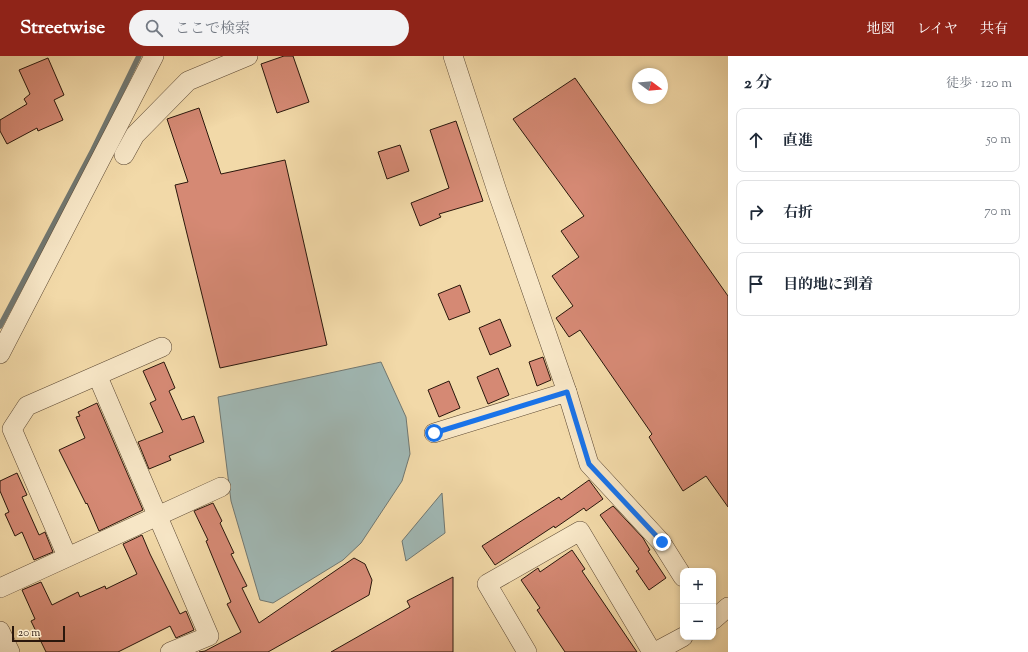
<!DOCTYPE html>
<html lang="ja">
<head>
<meta charset="utf-8">
<style>
  body { margin:0; font-family:"Sorts Mill Goudy","Noto Serif JP",serif; background:#f2f2f3; color:#1f2937 }
  .controls { position:absolute; right:12px; bottom:12px; display:grid; overflow:hidden; border-radius:8px; box-shadow:0 2px 6px #0003 }
  .controls button { width:36px; height:36px; display:grid; place-items:center; padding:0; border:0; border-bottom:1px solid #e0e1e3; background:#fff; color:#1f2937; font:20px sans-serif }
  .compass { position:absolute; left:632px; top:12px; width:36px; height:36px; border-radius:50%; background:#fff; box-shadow:0 2px 6px #0003; rotate:106deg }
  .scale { position:absolute; left:12px; bottom:10px; width:53px; box-sizing:border-box; padding-left:4px; border:2px solid #2a170c; border-top:0; font-size:11px; line-height:14px; white-space:nowrap; color:#2a170c; -webkit-text-stroke:3px #f7e6c6; paint-order:stroke }
  .stop { position:absolute; width:12px; height:12px; margin:-9px; border:3px solid #1a73e8; border-radius:50%; background:#fff }
  .stop.end { background:#1a73e8; border-color:#fff; box-shadow:0 1px 4px #0008 }
  .list { margin:0; padding:0; list-style:none }
  h2 { display:flex; justify-content:space-between; align-items:center; height:52px; margin:0; padding:0 16px; font-size:17px }
  h2 small { font-size:13px; font-weight:400; color:#747a83 }
  .list li { display:grid; grid-template-columns:26px 1fr auto; gap:12px; align-items:center; box-sizing:border-box; height:64px; margin:0 8px 8px; padding:0 8px; border:1px solid #e0e1e3; border-radius:8px }
  .list b { display:block; font-size:15px; white-space:nowrap }
  .list em { font-size:13px; font-style:normal; color:#747a83 }
  .icon { flex:none; width:22px; height:22px; fill:none; stroke:currentColor; stroke-width:2; stroke-linecap:round; stroke-linejoin:round }
  .map { position:relative; flex:none; width:728px; height:596px; overflow:hidden }
  header { display:flex; align-items:center; gap:24px; box-sizing:border-box; height:56px; padding:0 20px; background:#8f2418; color:#fff }
  header strong { font-size:19px }
  nav { display:flex; gap:22px; margin-inline-start:auto; font-size:14px }
  .search { width:280px; height:36px; background:#f2f2f3; display:flex; align-items:center; gap:10px; box-sizing:border-box; padding:0 14px; border-radius:22px; color:#747a83; font-size:15px }
  main { display:flex }
  aside { flex:1; background:#fff }
  .map>svg:first-child { display:block }
</style>
</head>
<body>
<header>
<strong>Streetwise</strong>
<div class="search"><svg class="icon" aria-label="search" viewBox="0 0 24 24"><circle cx="10" cy="10" r="6"/><path d="M15 15l6 6"/></svg>ここで検索</div>
<nav><a>地図</a><a>レイヤ</a><a>共有</a></nav>
</header>
<main>
<div class="map">
<svg width="728" height="596" viewBox="0 0 728 596">
  <rect width="100%" height="100%" fill="#f2d9a8"/>
  <filter id="stains"><feTurbulence type="fractalNoise" baseFrequency=".005" numOctaves="4"/><feColorMatrix values="0 0 0 0 .2 0 0 0 0 .09 0 0 0 0 .02 0 0 0 .5 -.17"/></filter>
  <radialGradient id="worn" r=".72"><stop offset=".6" stop-color="#630" stop-opacity="0"/><stop offset="1" stop-color="#630" stop-opacity=".3"/></radialGradient>
  <g fill="#a0b7b3" stroke="#717770">
    <path d="M 381,306 L 406,361 L 410,398 L 402,425 L 361,487 L 343,504 L 273,547 L 260,544 L 231,445 L 218,341 Z"/>
    <path d="M 442,437 L 445,477 L 406,505 L 402,485 Z"/>
  </g>
  <g fill="none" stroke-linecap="round" stroke-linejoin="round">
    <path stroke="#717770" stroke-width="5.5" d="M 0,270 L 93,94 L 139,0"/>
  </g>
  <g fill="#d58974" stroke="#2a170c">
    <path d="M 284,0 L 293,0 L 309,46 L 277,57 L 261,8 Z"/>
    <path d="M 48,2 L 64,39 L 54,44 L 63,64 L 38,75 L 37,72 L 7,88 L 0,75 L 0,64 L 27,48 L 24,43 L 30,38 L 19,14 Z"/>
    <path d="M 575,22 L 728,240 L 728,451 L 706,420 L 683,435 L 649,381 L 652,378 L 580,274 L 569,281 L 556,262 L 573,250 L 552,220 L 579,201 L 561,175 L 584,160 L 513,63 Z"/>
    <path d="M 199,52 L 221,118 L 285,104 L 327,289 L 220,312 L 175,129 L 188,126 L 167,63 Z"/>
    <path d="M 456,65 L 483,145 L 439,158 L 441,161 L 420,170 L 411,147 L 449,132 L 430,74 Z"/>
    <path d="M 400,89 L 409,115 L 387,123 L 378,96 Z"/>
    <path d="M 460,229 L 470,256 L 449,264 L 438,238 Z"/>
    <path d="M 500,263 L 511,290 L 490,299 L 479,272 Z"/>
    <path d="M 543,301 L 551,324 L 537,330 L 529,306 Z"/>
    <path d="M 164,306 L 175,332 L 169,335 L 182,364 L 194,360 L 204,386 L 169,400 L 171,404 L 149,413 L 138,386 L 163,376 L 150,347 L 156,344 L 143,315 Z"/>
    <path d="M 498,312 L 509,339 L 488,348 L 477,321 Z"/>
    <path d="M 449,325 L 460,352 L 439,361 L 428,334 Z"/>
    <path d="M 97,347 L 143,454 L 99,475 L 87,447 L 86,448 L 59,394 L 85,382 L 76,361 L 80,360 L 78,356 Z"/>
    <path d="M 17,417 L 27,439 L 22,441 L 39,479 L 45,476 L 53,496 L 34,504 L 22,476 L 15,480 L 5,458 L 9,456 L 0,435 L 0,425 Z"/>
    <path d="M 589,424 L 603,443 L 586,455 L 584,452 L 555,472 L 554,470 L 495,509 L 482,490 L 559,441 L 561,444 Z"/>
    <path d="M 213,447 L 222,465 L 220,467 L 234,497 L 231,498 L 247,530 L 242,532 L 259,567 L 354,502 L 365,508 L 372,524 L 369,539 L 268,596 L 199,596 L 205,595 L 241,576 L 227,548 L 231,546 L 206,485 L 208,484 L 194,455 Z"/>
    <path d="M 613,450 L 643,482 L 650,494 L 648,495 L 666,522 L 649,534 L 636,515 L 639,513 L 600,459 Z"/>
    <path d="M 142,479 L 150,498 L 180,558 L 186,555 L 194,574 L 176,582 L 170,570 L 118,596 L 46,596 L 31,565 L 35,563 L 22,534 L 41,526 L 52,549 L 78,536 L 80,541 L 105,530 L 106,533 L 137,518 L 123,488 Z"/>
    <path d="M 572,494 L 585,513 L 582,515 L 637,596 L 565,596 L 537,554 L 540,552 L 521,524 L 538,512 L 540,516 Z"/>
    <path d="M 453,521 L 453,596 L 331,596 L 410,551 L 407,545 Z"/>
  </g>
  <g fill="none" stroke-linecap="round" stroke-linejoin="round">
    <g stroke="#5c4833" stroke-width="20">
      <g id="street">
        <path d="M 453,0 L 497,135 L 567,336"/>
        <path d="M 124,99 L 135,79 L 188,25 L 248,0"/>
        <path d="M 0,298 L 154,0"/>
        <path d="M 98,321 L 209,580 L 170,596"/>
        <path d="M 434,377 L 567,336 L 589,408 L 661,486 L 683,521"/>
        <path d="M 67,500 L 12,373 L 27,350 L 162,291"/>
        <path d="M 0,532 L 221,431"/>
        <path d="M 713,564 L 728,551"/>
        <path d="M 0,575 L 10,596"/>
        <path d="M 527,596 L 487,528 L 580,475 L 652,596"/>
        <path d="M 655,596 L 683,581"/>
      </g>
    </g>
    <use href="#street" stroke="#f7e6c6" stroke-width="19"/>
  </g>
  <g fill="none" stroke-linecap="round" stroke-linejoin="round">
    <path stroke="#1a73e8" stroke-width="5" d="M 434,377 L 567,336 L 589,408 L 662,486"/>
  </g>
  <rect width="100%" height="100%" filter="url(#stains)"/>
  <rect width="100%" height="100%" fill="url(#worn)"/>
</svg>
<div class="controls">
<button>+</button>
<button>−</button>
</div>
<svg class="compass" viewBox="-18 -18 36 36"><path d="M0-13l5 13h-10z" fill="#e53935"/><path d="M0 13l5-13h-10z" fill="#747a83"/></svg>
<div class="scale">20 m</div>
<div class="stop" style="left:434px;top:377px"></div>
<div class="stop end" style="left:662px;top:486px"></div>
</div>
<aside>
<h2>2 分<small>徒歩 · 120 m</small></h2>
<ul class="list">
<li><svg class="icon" aria-label="ahead" viewBox="0 0 24 24"><path d="M12 20V5M6 11l6-6 6 6"/></svg><div><b>直進</b></div><em>50 m</em></li>
<li><svg class="icon" aria-label="right" viewBox="0 0 24 24"><path d="M7 20v-9h11M14 6l5 5-5 5"/></svg><div><b>右折</b></div><em>70 m</em></li>
<li><svg class="icon" aria-label="arrive" viewBox="0 0 24 24"><path d="M6 21V4h12l-3 4 3 4H6"/></svg><div><b>目的地に到着</b></div></li>
</ul>
</aside>
</main>
</body>
</html>
